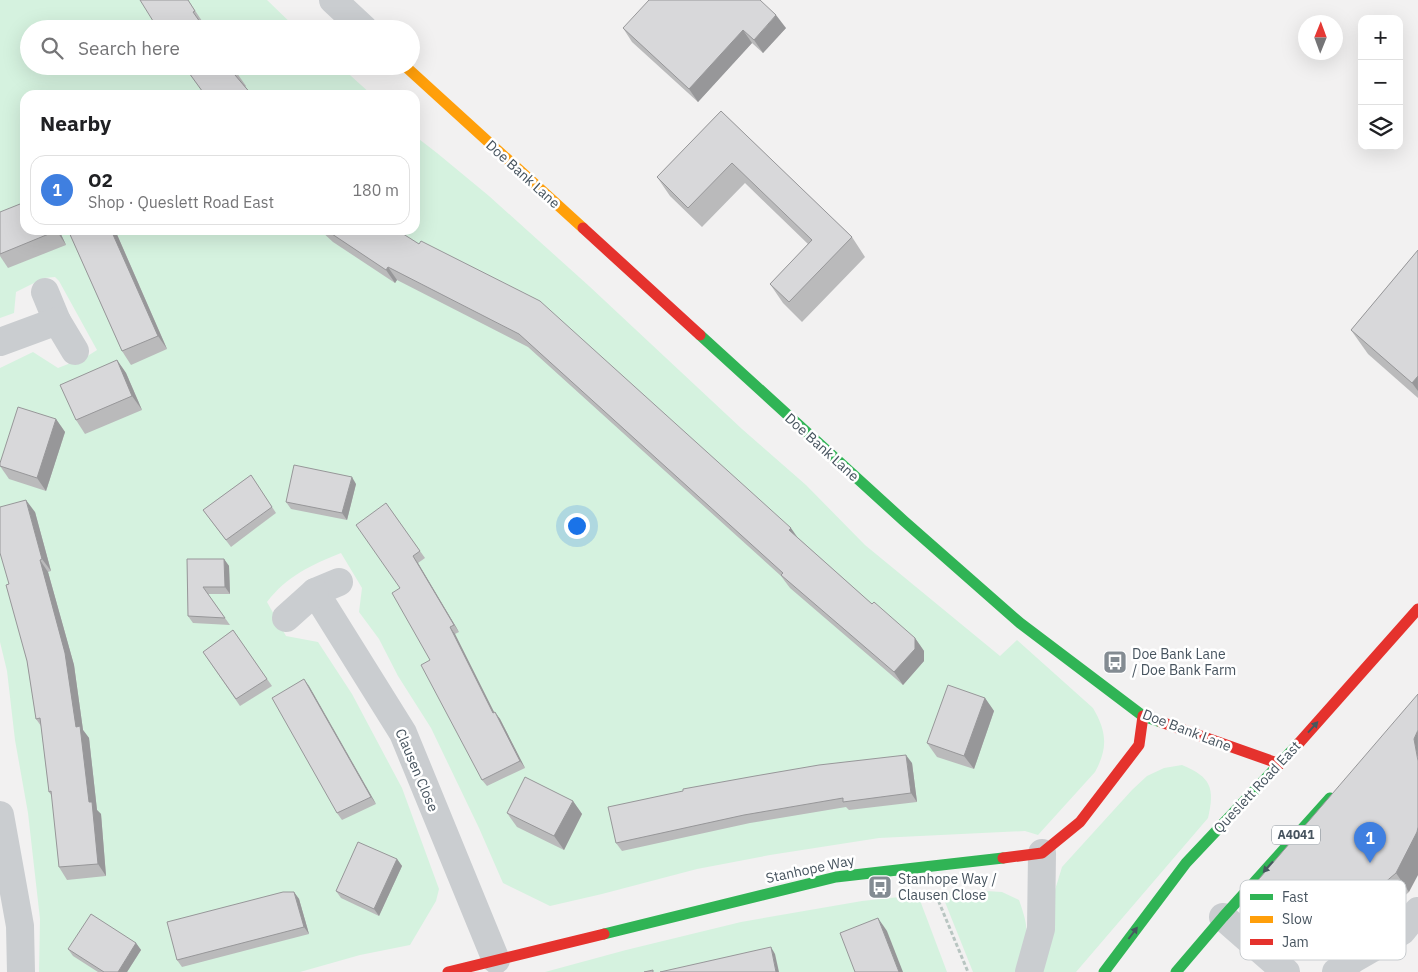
<!DOCTYPE html>
<html lang="en">
<head>
<meta charset="utf-8">
<style>
  body { margin:0; font-family:"IBM Plex Sans",sans-serif; background:#f6f6f6; color:#202124 }
  .controls { position:absolute; right:15px; top:15px; display:grid; overflow:hidden; border-radius:10px; box-shadow:0 5px 20px #0002 }
  .controls button { width:45px; height:45px; display:grid; place-items:center; padding:0; border:0; border-bottom:1px solid #e0e0e0; background:#fff; color:#202124; font:25px sans-serif }
  .compass { position:absolute; left:1298px; top:15px; width:45px; height:45px; border-radius:50%; background:#fff; box-shadow:0 5px 20px #0002; rotate:1deg }
  .you { position:absolute; left:576px; top:525px; width:18px; height:18px; margin:-12px; border:4px solid #fff; border-radius:50%; background:#1a73e8; box-shadow:0 0 0 8px #1a73e833 }
  .badge { display:grid; place-items:center; width:32px; height:32px; border-radius:50%; background:#1a73e8; color:#fff; font-size:16px; font-weight:700 }
  .pin { position:absolute; translate:-50% -41px; filter:drop-shadow(0 1px 2px #0008) }
  .pin::after { content:''; position:absolute; top:26px; width:18px; height:15px; background:inherit; clip-path:polygon(0 0,100% 0,50% 100%) }
  .list { margin:0; padding:0; list-style:none }
  h2 { display:flex; justify-content:space-between; align-items:center; height:65px; margin:0; padding:0 20px; font-size:21px }
  h2 small { font-size:16px; font-weight:400; color:#757577 }
  .list li { display:grid; grid-template-columns:32px 1fr auto; gap:15px; align-items:center; box-sizing:border-box; height:70px; margin:0 10px 10px; padding:0 10px; border:1px solid #e0e0e0; border-radius:15px }
  .list b { display:block; font-size:19px; white-space:nowrap }
  .list p { margin:0; font-size:16px; white-space:nowrap; color:#757577 }
  .list em { font-size:16px; font-style:normal; color:#757577 }
  .icon { flex:none; width:28px; height:28px; fill:none; stroke:currentColor; stroke-width:2; stroke-linecap:round; stroke-linejoin:round }
  .map { position:relative; flex:none; width:1418px; height:972px; overflow:hidden }
  .search { position:absolute; background:#fff; box-shadow:0 5px 20px #0002; left:20px; top:20px; width:400px; height:55px; display:flex; align-items:center; gap:12px; box-sizing:border-box; padding:0 18px; border-radius:28px; color:#757577; font-size:19px }
  .panel { position:absolute; background:#fff; box-shadow:0 5px 20px #0002; left:20px; top:90px; width:400px; height:145px; border-radius:15px }
  .map>svg:first-child { display:block }
</style>
</head>
<body>
<div class="map">
<svg width="1418" height="972" viewBox="0 0 1418 972">
  <rect width="100%" height="100%" fill="#f2f1f1"/>
  <g fill="#d5f2df">
    <path d="M 0,0 L 267,0 L 297,29 L 29,29 L 29,66 L 340,66 L 372,95 L 25,95 L 25,230 L 415,230 L 415,136 L 437,153 L 489,196 L 589,286 L 742,429 L 806,485 L 865,545 L 1000,656 L 1017,640 L 1093,708 C 1107,732 1108,748 1095,772 L 1038,835 L 1025,831 L 879,838 L 770,855 L 697,869 L 602,894 L 550,906 L 503,883 L 479,828 L 431,728 L 398,676 L 379,639 L 359,612 L 362,588 L 341,553 C 311,565 287,576 267,602 L 286,636 L 318,642 L 352,694 L 402,788 L 439,889 L 436,901 L 410,945 L 360,955 L 300,972 L 39,972 L 40,919 L 28,813 L 15,740 L 7,671 L 0,642 L 0,368 L 33,352 L 58,368 L 86,357 L 97,350 L 59,281 L 55,277 L 44,278 L 16,292 L 14,313 L 0,318 Z"/>
    <path d="M 1182,765 C 1211,777 1215,788 1208,818 L 1076,972 L 1041,972 L 1055,890 L 1062,867 L 1132,790 L 1147,776 L 1164,768 Z"/>
    <path d="M 986,891 L 1002,892 L 1019,900 C 1031,933 1028,940 1016,972 L 973,972 L 941,892 Z"/>
    <path d="M 918,895 L 947,972 L 545,972 L 626,950 L 741,922 L 862,901 Z"/>
  </g>
  <g fill="none" stroke-linecap="round" stroke-linejoin="round">
    <path stroke="#b8c5c1" stroke-width="3" stroke-dasharray="4 2.5" stroke-linecap="butt" d="M 936,895 L 968,972"/>
    <g stroke="#cacdd0" stroke-width="28">
      <path d="M 333,0 L 364,29"/>
      <path d="M 45,292 L 57,321"/>
      <path d="M 0,342 L 57,321 L 75,351"/>
      <path d="M 339,582 L 315,592 L 403,733 L 496,960"/>
      <path d="M 286,618 L 315,592"/>
      <path d="M 0,815 L 20,926 L 21,972"/>
      <path d="M 1223,917 L 1286,972"/>
      <path d="M 1029,972 L 1041,929 L 1042,853"/>
      <path d="M 1336,972 L 1355,958 L 1402,931 L 1418,911"/>
    </g>
    <g stroke="#30b455" stroke-width="11">
      <path d="M 700,335 L 904,521 L 1020,623 L 1143,716 L 1161,722"/>
      <path d="M 604,934 L 836,877 L 1003,858"/>
      <path d="M 1104,972 L 1186,863 L 1299,743"/>
      <path d="M 1176,972 L 1223,917 L 1330,798"/>
    </g>
    <path stroke="#ff9f0a" stroke-width="11" d="M 405,66 L 583,228"/>
    <g stroke="#e5322d" stroke-width="11">
      <path d="M 583,228 L 700,335"/>
      <path d="M 1161,722 L 1280,764"/>
      <path d="M 1299,743 L 1418,609"/>
      <path d="M 1003,858 L 1042,853 L 1080,822 L 1139,745 L 1143,716"/>
      <path d="M 448,972 L 604,934"/>
    </g>
  </g>
  <g fill="#bababb">
    <path d="M 140,0 L 188,0 L 204,24 L 202,25 Z"/>
    <path d="M 623,28 L 786,28 L 763,53 L 752,43 L 698,102 L 632,42 Z"/>
    <path d="M 184,66 L 232,66 L 246,86 L 245,87 Z"/>
    <path d="M 721,111 L 852,237 L 865,257 L 802,322 L 783,303 L 770,284 L 808,244 L 745,183 L 702,227 L 670,196 L 657,177 Z"/>
    <path d="M 0,212 L 59,230 L 66,245 L 8,268 L 0,256 Z"/>
    <path d="M 68,230 L 115,230 L 167,349 L 131,365 L 122,351 Z"/>
    <path d="M 320,230 L 397,230 L 797,537 L 872,604 L 915,638 L 924,651 L 924,661 L 903,685 L 790,588 L 781,576 L 528,347 L 397,280 L 395,283 L 333,242 Z"/>
    <path d="M 1418,250 L 1418,398 L 1368,354 L 1351,330 Z"/>
    <path d="M 117,360 L 126,373 L 142,410 L 85,434 L 76,420 Z"/>
    <path d="M 56,419 L 65,432 L 46,491 L 9,479 L 0,466 L 0,463 Z"/>
    <path d="M 251,475 L 276,513 L 231,547 L 203,510 Z"/>
    <path d="M 356,484 L 347,520 L 291,509 L 286,502 Z"/>
    <path d="M 386,503 L 425,558 L 418,563 L 459,632 L 455,634 L 494,712 L 500,719 L 525,768 L 487,786 L 482,780 L 430,660 L 400,588 Z"/>
    <path d="M 35,512 L 51,571 L 48,572 L 74,665 L 83,730 L 89,738 L 97,810 L 101,814 L 106,876 L 67,880 L 59,867 L 52,796 L 49,792 L 41,726 L 36,719 L 27,661 L 9,584 Z"/>
    <path d="M 187,559 L 224,559 L 229,566 L 230,594 L 208,594 L 230,625 L 193,623 L 188,616 Z"/>
    <path d="M 233,630 L 272,686 L 240,706 L 203,652 Z"/>
    <path d="M 309,686 L 376,804 L 342,820 L 337,813 Z"/>
    <path d="M 1418,694 L 1409,892 L 1370,926 L 1328,951 L 1299,957 L 1278,944 L 1264,925 Z"/>
    <path d="M 985,698 L 994,711 L 974,769 L 937,757 L 927,743 Z"/>
    <path d="M 912,763 L 917,802 L 849,810 L 846,807 L 750,823 L 622,851 L 616,843 Z"/>
    <path d="M 573,801 L 582,814 L 564,850 L 517,827 L 507,813 Z"/>
    <path d="M 397,859 L 402,866 L 379,916 L 341,898 L 336,891 Z"/>
    <path d="M 294,892 L 299,899 L 309,934 L 182,967 L 177,960 Z"/>
    <path d="M 136,943 L 141,950 L 127,972 L 98,972 L 73,956 L 68,949 Z"/>
  </g>
  <g fill="#979799">
    <path d="M 776,15 L 786,28 L 763,53 L 754,40 Z"/>
    <path d="M 743,30 L 752,43 L 698,102 L 689,89 Z"/>
    <path d="M 56,230 L 59,230 L 66,245 Z"/>
    <path d="M 111,230 L 115,230 L 167,349 L 158,336 Z"/>
    <path d="M 388,267 L 397,280 L 395,283 L 386,270 Z"/>
    <path d="M 117,360 L 126,373 L 142,410 L 132,396 Z"/>
    <path d="M 1418,376 L 1418,391 L 1412,383 Z"/>
    <path d="M 56,419 L 65,432 L 46,491 L 37,478 Z"/>
    <path d="M 352,477 L 356,484 L 347,520 L 342,513 Z"/>
    <path d="M 26,500 L 35,512 L 51,571 L 42,559 Z"/>
    <path d="M 791,528 L 800,541 L 789,530 Z"/>
    <path d="M 413,556 L 418,563 L 459,632 L 454,625 Z"/>
    <path d="M 224,559 L 229,566 L 230,594 L 225,587 Z"/>
    <path d="M 40,560 L 48,572 L 74,665 L 83,730 L 89,738 L 97,810 L 101,814 L 106,876 L 98,864 L 89,802 Z"/>
    <path d="M 450,627 L 455,634 L 498,720 L 493,713 Z"/>
    <path d="M 915,638 L 924,651 L 924,661 L 903,685 L 894,672 Z"/>
    <path d="M 304,679 L 309,686 L 376,804 L 371,797 Z"/>
    <path d="M 985,698 L 994,711 L 974,769 L 964,756 Z"/>
    <path d="M 495,712 L 500,719 L 525,768 L 520,761 Z"/>
    <path d="M 1418,730 L 1418,761 L 1414,739 Z"/>
    <path d="M 906,755 L 912,763 L 917,802 L 911,793 Z"/>
    <path d="M 573,801 L 582,814 L 564,850 L 554,836 Z"/>
    <path d="M 1418,827 L 1418,875 L 1409,892 L 1396,873 Z"/>
    <path d="M 397,859 L 402,866 L 379,916 L 374,909 Z"/>
    <path d="M 294,892 L 299,899 L 309,934 L 304,927 Z"/>
    <path d="M 878,918 L 887,931 L 903,972 L 899,972 Z"/>
    <path d="M 136,943 L 141,950 L 127,972 L 118,972 Z"/>
    <path d="M 771,947 L 775,954 L 779,972 L 776,972 Z"/>
  </g>
  <g fill="#d8d8da" stroke="#979799">
    <path d="M 140,0 L 188,0 L 195,11 L 193,12 L 205,29 L 158,29 Z"/>
    <path d="M 649,0 L 760,0 L 776,15 L 754,40 L 743,30 L 689,89 L 623,28 Z"/>
    <path d="M 184,66 L 232,66 L 237,73 L 235,75 L 252,95 L 205,95 Z"/>
    <path d="M 721,111 L 852,237 L 789,302 L 770,284 L 812,240 L 732,163 L 688,208 L 657,177 Z"/>
    <path d="M 25,202 L 25,230 L 56,230 L 56,231 L 0,254 L 0,212 Z"/>
    <path d="M 68,230 L 111,230 L 158,336 L 122,351 Z"/>
    <path d="M 326,230 L 397,230 L 419,244 L 421,241 L 540,301 L 791,528 L 789,530 L 872,604 L 874,602 L 915,638 L 915,649 L 894,672 L 781,575 L 783,573 L 519,334 L 388,267 L 386,270 Z"/>
    <path d="M 1418,250 L 1418,376 L 1412,383 L 1351,330 Z"/>
    <path d="M 117,360 L 132,396 L 76,420 L 60,385 Z"/>
    <path d="M 18,407 L 56,419 L 37,478 L 0,466 L 0,463 Z"/>
    <path d="M 294,465 L 352,477 L 342,513 L 286,502 Z"/>
    <path d="M 251,475 L 272,507 L 226,540 L 203,510 Z"/>
    <path d="M 26,500 L 42,559 L 40,560 L 65,653 L 76,727 L 80,726 L 89,802 L 92,802 L 98,864 L 59,867 L 51,791 L 49,792 L 40,718 L 36,719 L 27,661 L 6,585 L 9,584 L 0,553 L 0,507 Z"/>
    <path d="M 386,503 L 420,551 L 413,556 L 454,625 L 450,627 L 493,713 L 495,712 L 520,761 L 482,780 L 421,665 L 430,660 L 392,593 L 400,588 L 356,525 Z"/>
    <path d="M 187,559 L 224,559 L 225,587 L 203,587 L 225,618 L 188,616 Z"/>
    <path d="M 233,630 L 267,679 L 236,699 L 203,652 Z"/>
    <path d="M 304,679 L 371,797 L 337,813 L 272,698 Z"/>
    <path d="M 948,685 L 985,698 L 964,756 L 927,743 Z"/>
    <path d="M 1418,694 L 1418,730 L 1414,739 L 1418,761 L 1418,827 L 1417,832 L 1396,873 L 1356,907 L 1314,932 L 1285,938 L 1264,925 L 1258,913 L 1255,897 L 1259,879 Z"/>
    <path d="M 906,755 L 911,793 L 843,802 L 843,798 L 744,815 L 616,843 L 608,807 L 683,791 L 683,789 L 755,776 L 819,765 Z"/>
    <path d="M 525,777 L 573,801 L 554,836 L 507,813 Z"/>
    <path d="M 358,842 L 397,859 L 374,909 L 336,891 Z"/>
    <path d="M 283,892 L 294,892 L 304,927 L 177,960 L 167,922 Z"/>
    <path d="M 91,914 L 136,943 L 118,972 L 104,972 L 68,949 Z"/>
    <path d="M 878,918 L 899,972 L 855,972 L 840,933 Z"/>
    <path d="M 771,947 L 776,972 L 660,972 Z"/>
    <path d="M 653,970 L 653,972 L 644,972 Z"/>
  </g>
  <defs><path id="oneway-solid" d="M-6-.8H1V-3.2L6.5 0L1 3.2V.8H-6Z" transform="scale(1.25)"/></defs>
  <g fill="#46595e">
    <use href="#oneway-solid" transform="translate(1313 727) rotate(-48)"/>
    <use href="#oneway-solid" transform="translate(1268 867) rotate(132)"/>
    <use href="#oneway-solid" transform="translate(1133 933) rotate(-53)"/>
  </g>
  <defs>
    <g id="bus-square" transform="scale(1.25)"><rect x="-9" y="-9" width="18" height="18" rx="4" fill="#838b92" stroke="#fff"/><path d="M-5-6H5V4H4V6H2V4H-2V6H-4V4H-5ZM-3.5-4V0h7V-4ZM-3.5 1.2v1.5H-2V1.2ZM2 1.2v1.5H3.5V1.2Z" fill="#fff"/></g>
  </defs>
  <g fill-rule="evenodd">
    <use href="#bus-square" x="1115" y="662"/>
    <use href="#bus-square" x="880" y="887"/>
  </g>
  <g text-anchor="middle" stroke-width="5" stroke-linejoin="round" paint-order="stroke">
    <rect fill="#fff" stroke="#7e878f" stroke-width="1" x="1272" y="825.5" width="48" height="19" rx="4"/>
    <g font-size="12" font-weight="bold" fill="#47545f">
      <text x="1296" y="839">A4041</text>
    </g>
    <g font-size="14" fill="#47545f" stroke="#fff">
      <text transform="translate(523 174) rotate(42)" y="5">Doe Bank Lane</text>
      <text transform="translate(822 447) rotate(42)" y="5">Doe Bank Lane</text>
      <text transform="translate(1187 730) rotate(21)" y="5">Doe Bank Lane</text>
      <text transform="translate(417 770) rotate(67)" y="5">Clausen Close</text>
      <text transform="translate(1257 787) rotate(-47)" y="5">Queslett Road East</text>
      <text transform="translate(810 869) rotate(-12)" y="5">Stanhope Way</text>
    </g>
    <g font-size="14" fill="#47545f" stroke="#fff" text-anchor="start">
      <text x="1132" y="659">Doe Bank Lane<tspan x="1132" dy="16">/ Doe Bank Farm</tspan></text>
      <text x="898" y="884">Stanhope Way /<tspan x="898" dy="16">Clausen Close</tspan></text>
    </g>
  </g>
  <rect x="1240" y="880" width="166" height="80" rx="8" fill="#fff" stroke="#c8cccf" stroke-width="1"/>
  <rect x="1250" y="894" width="23" height="6" fill="#30b455"/>
  <rect x="1250" y="916" width="23" height="7" fill="#ff9f0a"/>
  <rect x="1250" y="939" width="23" height="6" fill="#e5322d"/>
  <g font-size="14" fill="#47545f">
    <text x="1282" y="902">Fast</text>
    <text x="1282" y="924">Slow</text>
    <text x="1282" y="947">Jam</text>
  </g>
</svg>
<div class="controls">
<button>+</button>
<button>−</button>
<button><svg class="icon" aria-label="layers" viewBox="0 0 24 24"><path d="M12 4l9 5-9 5-9-5zM3 14l9 5 9-5"/></svg></button>
</div>
<svg class="compass" viewBox="-18 -18 36 36"><path d="M0-13l5 13h-10z" fill="#e53935"/><path d="M0 13l5-13h-10z" fill="#757577"/></svg>
<div class="you"></div>
<div class="pin badge" style="left:1370px;top:863px;background:#3f7fe0">1</div>
<div class="search"><svg class="icon" aria-label="search" viewBox="0 0 24 24"><circle cx="10" cy="10" r="6"/><path d="M15 15l6 6"/></svg>Search here</div>
<section class="panel">
<h2>Nearby<small></small></h2>
<ul class="list">
<li><span class="badge" style="background:#3f7fe0">1</span><div><b>O2</b><p>Shop · Queslett Road East</p></div><em>180 m</em></li>
</ul>
</section>
</div>
</body>
</html>
